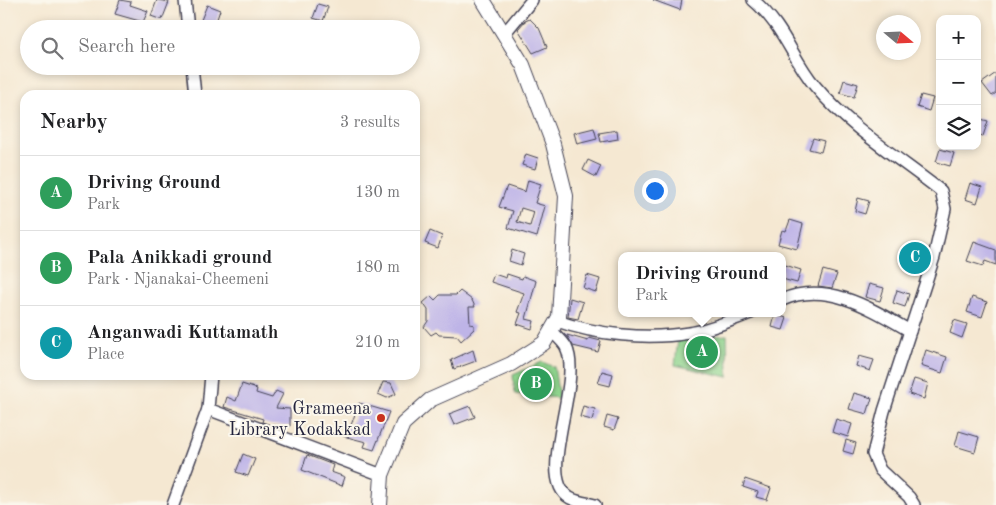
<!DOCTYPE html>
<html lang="en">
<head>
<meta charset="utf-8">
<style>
  body { margin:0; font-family:"Old Standard TT",serif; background:#f6f6f6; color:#202124 }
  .controls { position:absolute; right:15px; top:15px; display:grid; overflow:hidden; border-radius:10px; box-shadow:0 2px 8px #0003 }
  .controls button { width:45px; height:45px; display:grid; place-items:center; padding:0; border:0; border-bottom:1px solid #e0e0e0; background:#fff; color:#202124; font:25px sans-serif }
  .compass { position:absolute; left:876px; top:15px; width:45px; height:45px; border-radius:50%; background:#fff; box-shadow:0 2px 8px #0003; rotate:109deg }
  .you { position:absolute; left:654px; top:190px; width:18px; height:18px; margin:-12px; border:4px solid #fff; border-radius:50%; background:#1a73e8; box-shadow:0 0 0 8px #1a73e833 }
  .badge { display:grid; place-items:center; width:32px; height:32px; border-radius:50%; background:#c8321e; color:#fff; font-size:16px; font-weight:700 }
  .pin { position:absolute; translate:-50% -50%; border:2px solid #fff; box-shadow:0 1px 5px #0006 }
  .popup { position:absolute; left:618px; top:252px; width:168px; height:65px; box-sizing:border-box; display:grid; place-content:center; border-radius:10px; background:#fff; filter:drop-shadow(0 1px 4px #0005); font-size:16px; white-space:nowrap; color:#757577 }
  .popup b { font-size:19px; color:#202124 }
  .popup::after { content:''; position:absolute; left:50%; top:100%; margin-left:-10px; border:10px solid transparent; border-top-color:#fff }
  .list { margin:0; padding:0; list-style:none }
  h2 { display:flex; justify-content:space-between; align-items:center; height:65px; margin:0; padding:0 20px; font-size:21px }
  h2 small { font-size:16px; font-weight:400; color:#757577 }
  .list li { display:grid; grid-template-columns:32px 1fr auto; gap:15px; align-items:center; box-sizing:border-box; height:75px; padding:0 20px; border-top:1px solid #e0e0e0 }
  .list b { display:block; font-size:19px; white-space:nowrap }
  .list p { margin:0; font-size:16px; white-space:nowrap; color:#757577 }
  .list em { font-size:16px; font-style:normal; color:#757577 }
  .icon { flex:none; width:28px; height:28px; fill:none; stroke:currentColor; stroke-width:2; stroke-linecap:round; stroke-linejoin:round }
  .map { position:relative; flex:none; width:996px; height:505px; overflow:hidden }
  .search { position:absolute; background:#fff; box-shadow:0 2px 8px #0003; left:20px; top:20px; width:400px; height:55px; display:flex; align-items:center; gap:12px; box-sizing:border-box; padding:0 18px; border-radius:28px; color:#757577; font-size:19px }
  .panel { position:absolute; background:#fff; box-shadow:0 2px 8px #0003; left:20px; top:90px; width:400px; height:290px; border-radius:15px }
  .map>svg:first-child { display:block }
</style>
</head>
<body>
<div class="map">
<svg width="996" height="505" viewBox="0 0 996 505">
  <rect width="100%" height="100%" fill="#fbf7ec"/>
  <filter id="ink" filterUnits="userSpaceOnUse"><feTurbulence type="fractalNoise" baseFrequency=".02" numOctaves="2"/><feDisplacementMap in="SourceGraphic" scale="10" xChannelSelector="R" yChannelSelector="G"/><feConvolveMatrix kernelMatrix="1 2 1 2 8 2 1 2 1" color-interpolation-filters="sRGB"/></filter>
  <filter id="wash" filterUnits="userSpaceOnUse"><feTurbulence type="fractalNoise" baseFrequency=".0096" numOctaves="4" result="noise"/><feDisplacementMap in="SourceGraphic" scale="20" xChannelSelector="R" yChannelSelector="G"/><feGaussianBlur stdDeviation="1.12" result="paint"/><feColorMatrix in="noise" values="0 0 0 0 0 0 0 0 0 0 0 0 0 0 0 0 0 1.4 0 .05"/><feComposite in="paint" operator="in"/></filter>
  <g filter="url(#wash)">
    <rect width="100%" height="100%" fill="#f5e8d2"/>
    <g fill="#8fd48d" stroke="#587b64">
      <path d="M 727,335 L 728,377 L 675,365 L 678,339 Z"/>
      <path d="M 542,362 L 554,367 L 559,398 L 515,394 L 513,375 Z"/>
    </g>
    <g id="blocks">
      <g fill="#beb4e7" fill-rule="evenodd">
        <path d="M 120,0 L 131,2 L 130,5 L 148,11 L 143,22 L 115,14 Z"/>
        <path d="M 157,0 L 169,2 L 162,20 L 151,16 Z"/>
        <path d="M 653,0 L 682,0 L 680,10 Z"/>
        <path d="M 318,4 L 328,7 L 323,21 L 313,18 Z"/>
        <path d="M 207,5 L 220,10 L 215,25 L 201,20 Z"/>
        <path d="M 530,19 L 539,28 L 547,47 L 533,53 L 518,29 L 525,21 Z"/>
        <path d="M 996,73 L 996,93 L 992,96 L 982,83 Z"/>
        <path d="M 844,80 L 858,84 L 854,97 L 840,93 Z"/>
        <path d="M 921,95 L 933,98 L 929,111 L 917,107 Z"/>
        <path d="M 977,118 L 988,121 L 983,136 L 977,134 Z"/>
        <path d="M 594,128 L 597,139 L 577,144 L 574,133 Z"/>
        <path d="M 617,130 L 618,139 L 601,142 L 599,133 Z"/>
        <path d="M 813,138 L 824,141 L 821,152 L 809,149 Z"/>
        <path d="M 940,149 L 954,153 L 950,166 L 936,162 Z"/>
        <path d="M 526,154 L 538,158 L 535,169 L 522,165 Z"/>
        <path d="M 588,160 L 601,166 L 596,177 L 583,170 Z"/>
        <path d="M 528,180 L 541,184 L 535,203 L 545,206 L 537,237 L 508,228 L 513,211 L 499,207 L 507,186 L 525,192 ZM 521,208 L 534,212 L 530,226 L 517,222 Z"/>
        <path d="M 970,183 L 982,187 L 977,203 L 965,199 Z"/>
        <path d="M 858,198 L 869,201 L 865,214 L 855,211 Z"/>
        <path d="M 790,220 L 803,224 L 797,249 L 778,244 L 782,230 L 786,231 Z"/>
        <path d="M 430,231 L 442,236 L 438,248 L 425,243 Z"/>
        <path d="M 974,242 L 996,250 L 996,265 L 985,261 L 983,266 L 967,261 Z"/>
        <path d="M 512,250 L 524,254 L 521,265 L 509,261 Z"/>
        <path d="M 910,250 L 923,253 L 920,266 L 907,263 Z"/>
        <path d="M 782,264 L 801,270 L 797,283 L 782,279 Z"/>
        <path d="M 823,270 L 837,274 L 832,288 L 818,286 Z"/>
        <path d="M 494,274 L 506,278 L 507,274 L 522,279 L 523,276 L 536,281 L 526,319 L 534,321 L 532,329 L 517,324 L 521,313 L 517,312 L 524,293 L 491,282 Z"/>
        <path d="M 587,275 L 600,279 L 596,292 L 583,288 Z"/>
        <path d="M 869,284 L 884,288 L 880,301 L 865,297 Z"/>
        <path d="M 897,290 L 909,294 L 905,307 L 893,303 Z"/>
        <path d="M 460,291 L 472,300 L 475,307 L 469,307 L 470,324 L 474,325 L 474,329 L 461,341 L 457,336 L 439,335 L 436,332 L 431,335 L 424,327 L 428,321 L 428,310 L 423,303 L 431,296 L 435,300 L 440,295 L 456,295 Z"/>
        <path d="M 972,297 L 987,302 L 982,317 L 967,312 Z"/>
        <path d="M 570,298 L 583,302 L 578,319 L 568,317 Z"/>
        <path d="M 775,315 L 787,318 L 783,330 L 772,327 Z"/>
        <path d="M 954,320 L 967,324 L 962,338 L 950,333 Z"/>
        <path d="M 567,335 L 588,341 L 589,338 L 601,341 L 598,352 L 573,346 Z"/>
        <path d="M 473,350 L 476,361 L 454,369 L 451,360 Z"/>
        <path d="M 926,350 L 947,357 L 942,373 L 921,366 Z"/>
        <path d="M 859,356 L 874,360 L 870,371 L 856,366 Z"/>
        <path d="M 602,371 L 613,374 L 610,386 L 598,383 Z"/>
        <path d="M 914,379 L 928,383 L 924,399 L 909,394 Z"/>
        <path d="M 383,382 L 391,383 L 396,394 L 387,398 L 378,394 Z"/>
        <path d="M 242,384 L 257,389 L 256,393 L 272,398 L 276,391 L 283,394 L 276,408 L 290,409 L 290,426 L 271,425 L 262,422 L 263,419 L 224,407 L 227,397 L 236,401 Z"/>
        <path d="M 854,393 L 872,398 L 867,414 L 849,409 Z"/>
        <path d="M 359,403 L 389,412 L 374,450 L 364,447 L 366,442 L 343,436 L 347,427 L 350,428 Z"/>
        <path d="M 470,406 L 475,417 L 454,425 L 449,414 Z"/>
        <path d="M 583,406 L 595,409 L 592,420 L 580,417 Z"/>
        <path d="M 607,416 L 618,419 L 614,430 L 604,427 Z"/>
        <path d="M 836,419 L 852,424 L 848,437 L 832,432 Z"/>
        <path d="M 959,431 L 979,437 L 975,452 L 955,446 Z"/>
        <path d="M 846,440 L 856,443 L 853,454 L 843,451 Z"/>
        <path d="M 243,454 L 255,459 L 248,476 L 236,472 Z"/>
        <path d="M 307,455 L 333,465 L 331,472 L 345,477 L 342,486 L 302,470 Z"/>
        <path d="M 745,479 L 771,488 L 767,500 L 756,497 L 758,492 L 743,487 Z"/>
      </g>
    </g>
  </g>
  <g filter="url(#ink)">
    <use href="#blocks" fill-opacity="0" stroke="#424052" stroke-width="1"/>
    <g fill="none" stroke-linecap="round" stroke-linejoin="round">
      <g stroke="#424052" stroke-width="14">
        <g id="minor">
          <path d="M 185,0 L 188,29"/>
          <path d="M 753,0 C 785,27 791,57 815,86 C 850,128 899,158 941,191 L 945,209 L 934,257 L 884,411 L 873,454 L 880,470 L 909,497 L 914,505"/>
          <path d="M 504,34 L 532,0"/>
          <path d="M 192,66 L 195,95"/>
          <path d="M 782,300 C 827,280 872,309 910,331"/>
          <path d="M 557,321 C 597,335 647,340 689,333 C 710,330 731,320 751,313"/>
          <path d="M 551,330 C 555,335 563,341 566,347 C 584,382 534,478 570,498 C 577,502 587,503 595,505"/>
          <path d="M 208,409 L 382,475"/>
          <path d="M 173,505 L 208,409 L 211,375"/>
        </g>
      </g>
      <g stroke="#424052" stroke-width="16">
        <path id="major" d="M 380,505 L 382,475 L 403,424 L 430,400 L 511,364 L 544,343 L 559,317 L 566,196 L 553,144 L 523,65 L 483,0"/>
      </g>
      <use href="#minor" stroke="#fff" stroke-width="11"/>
      <use href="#major" stroke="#fff" stroke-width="14"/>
    </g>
  </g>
  <circle fill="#c8321e" stroke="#fbf7ec" stroke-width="2" cx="381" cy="418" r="5"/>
  <g text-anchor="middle" stroke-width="4" stroke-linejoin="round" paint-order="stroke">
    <g font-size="18" fill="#22223b" stroke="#fbf7ec" text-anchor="end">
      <text x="371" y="414">Grameena<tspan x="371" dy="21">Library Kodakkad</tspan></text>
    </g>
  </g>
</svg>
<div class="controls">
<button>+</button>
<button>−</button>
<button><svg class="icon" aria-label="layers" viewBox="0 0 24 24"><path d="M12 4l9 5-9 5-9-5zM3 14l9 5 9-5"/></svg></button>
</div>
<svg class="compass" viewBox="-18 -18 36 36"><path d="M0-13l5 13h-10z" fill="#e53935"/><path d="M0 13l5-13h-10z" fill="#757577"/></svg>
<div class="you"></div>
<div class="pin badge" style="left:702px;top:352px;background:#2e9e5b">A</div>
<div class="popup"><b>Driving Ground</b>Park</div>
<div class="pin badge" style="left:536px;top:384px;background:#2e9e5b">B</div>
<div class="pin badge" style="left:915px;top:258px;background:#0f9aa8">C</div>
<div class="search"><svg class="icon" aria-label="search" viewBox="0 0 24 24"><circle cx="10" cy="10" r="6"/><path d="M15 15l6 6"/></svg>Search here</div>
<section class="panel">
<h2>Nearby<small>3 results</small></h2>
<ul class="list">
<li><span class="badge" style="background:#2e9e5b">A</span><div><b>Driving Ground</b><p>Park</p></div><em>130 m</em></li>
<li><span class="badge" style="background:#2e9e5b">B</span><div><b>Pala Anikkadi ground</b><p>Park · Njanakai-Cheemeni</p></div><em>180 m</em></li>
<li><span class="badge" style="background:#0f9aa8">C</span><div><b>Anganwadi Kuttamath</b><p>Place</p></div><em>210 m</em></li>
</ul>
</section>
</div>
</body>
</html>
